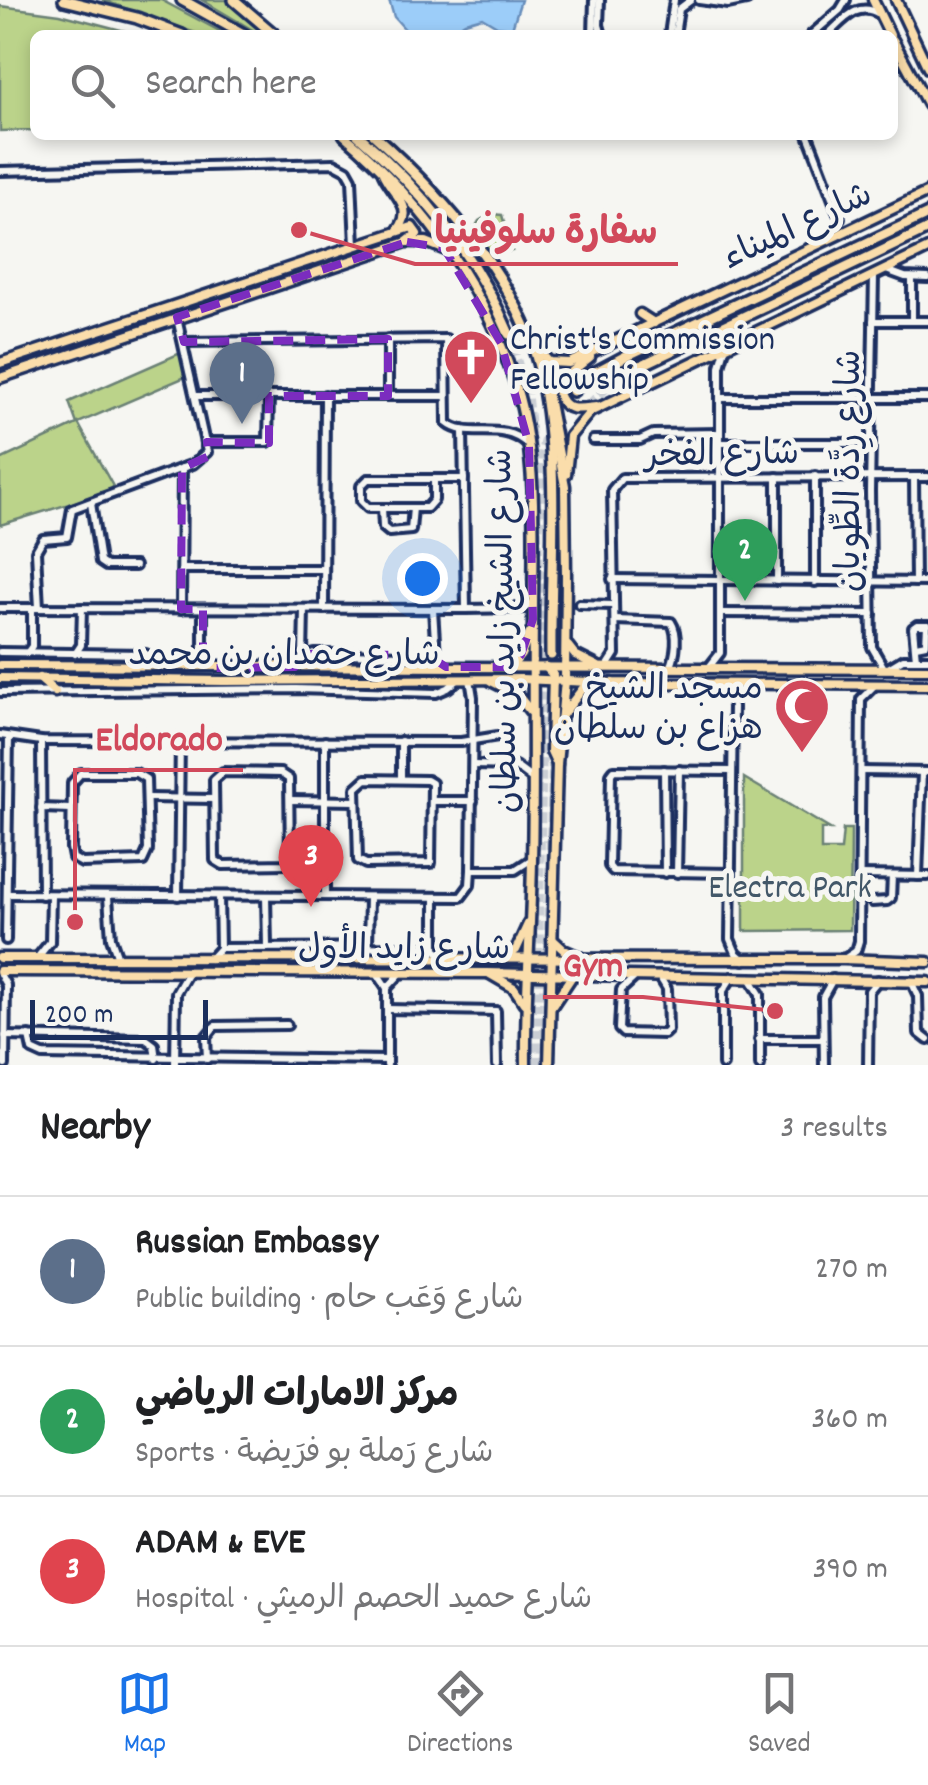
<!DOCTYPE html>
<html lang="en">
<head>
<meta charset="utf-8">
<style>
  body { margin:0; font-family:Dekko,"Playpen Sans Arabic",sans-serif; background:#f6f6f6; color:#202124 }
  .scale { position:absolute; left:30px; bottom:25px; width:178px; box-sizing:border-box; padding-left:10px; border:5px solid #1b2f5e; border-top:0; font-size:28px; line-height:35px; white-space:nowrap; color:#1b2f5e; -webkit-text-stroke:8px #f6f6f2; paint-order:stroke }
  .you { position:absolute; left:422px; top:578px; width:35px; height:35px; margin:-25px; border:8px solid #fff; border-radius:50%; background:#1a73e8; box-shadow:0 0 0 15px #1a73e833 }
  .badge { display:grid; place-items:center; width:65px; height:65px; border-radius:50%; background:#1a73e8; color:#fff; font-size:32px; font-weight:700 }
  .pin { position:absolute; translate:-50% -82px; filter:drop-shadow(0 2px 5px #0008) }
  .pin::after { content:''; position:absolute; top:52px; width:35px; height:30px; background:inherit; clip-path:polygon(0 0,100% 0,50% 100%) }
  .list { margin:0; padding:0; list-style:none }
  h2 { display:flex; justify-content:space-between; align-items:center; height:130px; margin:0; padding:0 40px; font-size:42px }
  h2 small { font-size:32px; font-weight:400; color:#757577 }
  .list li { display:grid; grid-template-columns:65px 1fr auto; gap:30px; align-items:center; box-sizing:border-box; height:150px; padding:0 40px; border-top:2px solid #e0e0e0 }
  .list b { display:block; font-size:38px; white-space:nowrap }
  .list p { margin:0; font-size:32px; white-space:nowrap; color:#757577 }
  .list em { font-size:32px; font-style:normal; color:#757577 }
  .icon { flex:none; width:55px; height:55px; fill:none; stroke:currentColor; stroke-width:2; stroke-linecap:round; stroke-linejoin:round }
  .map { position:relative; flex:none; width:928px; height:1065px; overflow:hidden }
  .search { position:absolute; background:#fff; box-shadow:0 5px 15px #0003; left:30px; right:30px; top:30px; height:110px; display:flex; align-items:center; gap:25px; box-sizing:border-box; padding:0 35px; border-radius:15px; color:#757577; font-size:38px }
  .sheet { height:580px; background:#fff }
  nav { display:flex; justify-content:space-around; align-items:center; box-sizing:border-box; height:140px; border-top:2px solid #e0e0e0; background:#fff; font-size:28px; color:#757577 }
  nav a { display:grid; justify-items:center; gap:5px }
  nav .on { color:#1a73e8 }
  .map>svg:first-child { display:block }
</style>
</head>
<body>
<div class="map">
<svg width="928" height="1065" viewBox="0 0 928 1065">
  <rect width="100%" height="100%" fill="#f6f6f2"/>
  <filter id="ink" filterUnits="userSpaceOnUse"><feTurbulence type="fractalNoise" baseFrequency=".01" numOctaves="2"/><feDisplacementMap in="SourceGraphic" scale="20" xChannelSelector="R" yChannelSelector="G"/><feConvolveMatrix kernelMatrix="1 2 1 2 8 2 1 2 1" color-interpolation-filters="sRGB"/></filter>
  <g filter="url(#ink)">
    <g fill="#bbd38a" stroke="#6b8174" stroke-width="2.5">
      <path d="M 102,0 L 161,0 L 227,35 L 201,35 Z"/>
      <path d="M 202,0 L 229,0 L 270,35 L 261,35 Z"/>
      <path d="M 0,6 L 60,14 L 140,35 L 35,35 L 35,130 L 0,131 Z"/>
      <path d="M 491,214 L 502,215 L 512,251 L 488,253 L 475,228 L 479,221 Z"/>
      <path d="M 185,351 L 190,375 L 78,423 L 115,490 L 0,525 L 0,460 L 77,424 L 69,402 Z"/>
      <path d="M 744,778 L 830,829 L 821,829 L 821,850 L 841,850 L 843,829 L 851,829 L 850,930 L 744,931 Z"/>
      <path d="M 0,963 L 519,965 L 519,969 L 71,969 L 0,968 Z"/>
    </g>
    <path fill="#9ccdf9" stroke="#688ebb" stroke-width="2.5" d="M 389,0 L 521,0 L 512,28 L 497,26 L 482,17 L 465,22 L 444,35 L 410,35 L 394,17 Z"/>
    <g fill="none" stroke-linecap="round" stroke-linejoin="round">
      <g stroke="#caced4" stroke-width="9" stroke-dasharray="9 4.5" stroke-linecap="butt">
        <path d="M 509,334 L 527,394 L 534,463"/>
        <path d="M 567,438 L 587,406 L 621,375"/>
        <path d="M 539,528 C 545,470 528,442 573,391"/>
        <path d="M 555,727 L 562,548"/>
        <path d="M 536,1065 L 544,662 L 537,523"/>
        <path d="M 544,1065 L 553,753"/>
      </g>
      <g stroke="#1b2f5e" stroke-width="14">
        <g id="minor">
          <path d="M 600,0 L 599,25 L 602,35"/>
          <path d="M 699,0 L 728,4 L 747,0"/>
          <path d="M 593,35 L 594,0"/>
          <path d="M 669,35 L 674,0"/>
          <path d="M 675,35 L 679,9 L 691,0"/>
          <path d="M 811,35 L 840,10 L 846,0"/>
          <path d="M 827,35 C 843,21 857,0 879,14"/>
          <path d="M 808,135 L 840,218"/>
          <path d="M 0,171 L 334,163 L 347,170 L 352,179 L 355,245"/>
          <path d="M 886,270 L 905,277 L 928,278"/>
          <path d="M 874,276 L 870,491 L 872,647 L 884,668"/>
          <path d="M 912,278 L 912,321"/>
          <path d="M 873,321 L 928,321"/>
          <path d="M 388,339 L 388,396"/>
          <path d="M 184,342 L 446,339 L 447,423 C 469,441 501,420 527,444"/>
          <path d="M 197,396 L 445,396"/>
          <path d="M 720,398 L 928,398"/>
          <path d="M 463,430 L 466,609"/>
          <path d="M 593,440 L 640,440 L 653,434 L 720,433"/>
          <path d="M 207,442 L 268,442 L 269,396"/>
          <path d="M 720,443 L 871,443"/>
          <path d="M 815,476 L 815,582"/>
          <path d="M 914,477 L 915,582"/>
          <path d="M 434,480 L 434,500 L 427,508 L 368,508 L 361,501 L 361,486 L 368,479 L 464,479"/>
          <path d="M 91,503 L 100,562 L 106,566 L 135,566"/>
          <path d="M 382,508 L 383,527 L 389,532 L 411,530 L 413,508"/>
          <path d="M 182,569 L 324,569"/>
          <path d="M 612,579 L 928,582"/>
          <path d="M 777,581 L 777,477"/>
          <path d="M 579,604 L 612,605"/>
          <path d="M 0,608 L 466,609 L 525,608 L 533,602"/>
          <path d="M 39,608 L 36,551 L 43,539 L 67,537 L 72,509 L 193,464 L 207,452 L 177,318"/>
          <path d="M 181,609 L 182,468"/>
          <path d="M 324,609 L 325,395"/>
          <path d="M 433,609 L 436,657"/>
          <path d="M 720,613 L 872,614"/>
          <path d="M 615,620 L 671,622 C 679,634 676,655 670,668"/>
          <path d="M 916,646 L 926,644 L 927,625"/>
          <path d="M 0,652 L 146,654 L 163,667"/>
          <path d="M 27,653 L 32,646 L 32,608"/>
          <path d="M 75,654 L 81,645 L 82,608"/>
          <path d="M 303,657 L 304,609"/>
          <path d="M 916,659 L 913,628 L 917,625 L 928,625"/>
          <path d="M 195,666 L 203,648 L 203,609"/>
          <path d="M 295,667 L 303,657 L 315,654 L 428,655 L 446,667"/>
          <path d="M 709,667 L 720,653 L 720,366 L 726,346"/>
          <path d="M 606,668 L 615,654 L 612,490 L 622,478 L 928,477"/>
          <path d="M 888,668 L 903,659 L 928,659"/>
          <path d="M 723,684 L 731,694 L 733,707 L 730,939 L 736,953 L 744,960"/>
          <path d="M 0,692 L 296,689 L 436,693 L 448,688 L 458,680"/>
          <path d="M 0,735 L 41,741 L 461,742 L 498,736"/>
          <path d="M 41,741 L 42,895"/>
          <path d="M 325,741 L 325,896"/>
          <path d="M 473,765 L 515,766 L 531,778"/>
          <path d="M 664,770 L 665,873"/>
          <path d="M 861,771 L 928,772"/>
          <path d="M 223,772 L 280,773 L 289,779 L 290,858 L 286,864 L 223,865 L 215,860 L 214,780 Z"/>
          <path d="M 81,773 L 136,773 L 146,779 L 148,850 L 143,861 L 82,863 L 73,858 L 71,848 L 72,783 Z"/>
          <path d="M 366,779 L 427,780 L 432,783 L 431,863 L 366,864 L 358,860 L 356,788 Z"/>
          <path d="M 401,779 L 401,741"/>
          <path d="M 148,798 L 214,799"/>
          <path d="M 290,800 L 356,801"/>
          <path d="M 434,801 L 473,801"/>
          <path d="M 41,808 L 71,809"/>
          <path d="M 471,870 L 515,870 L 532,859"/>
          <path d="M 677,873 L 679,770"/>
          <path d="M 730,873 L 613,871 L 609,866 L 611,774 L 614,770 L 731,771"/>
          <path d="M 860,875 L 928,876"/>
          <path d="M 918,876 L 922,772"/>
          <path d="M 8,894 L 461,897 L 470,885 L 471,870 L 473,697 L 470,679"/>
          <path d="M 178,896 L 180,741"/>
          <path d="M 266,896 L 267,946"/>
          <path d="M 108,897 L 111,938 L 118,958"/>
          <path d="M 435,898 L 435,949"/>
          <path d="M 872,902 L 887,901 L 891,898 L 892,876"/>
          <path d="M 6,940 L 9,737"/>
          <path d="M 368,947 L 369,897"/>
          <path d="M 220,948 L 430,947 L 450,959"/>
          <path d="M 37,958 L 50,942 L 51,895"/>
          <path d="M 210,959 L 220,948 L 219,896"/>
          <path d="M 844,959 L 856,951 L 859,941 L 861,699 L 875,685"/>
          <path d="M 377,973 L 387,988 L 387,1065"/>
          <path d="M 0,974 L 6,985 L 5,1065"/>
          <path d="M 635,977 L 621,990 L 619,1029 L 623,1033 L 664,1034 L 668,1030 L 667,989 L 659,976"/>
          <path d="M 750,978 L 760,994 L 760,1065"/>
          <path d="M 911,981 L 918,996 L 919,1033 L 928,1040"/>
          <path d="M 387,988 L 400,974"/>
          <path d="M 387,1009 L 496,1011 L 497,1065"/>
          <path d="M 5,1036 L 146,1039 L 154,1045 L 156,1059"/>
          <path d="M 29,1036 L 32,1050 L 43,1055 L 387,1060"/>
          <path d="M 759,1039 L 823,1039"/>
          <path d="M 207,1059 L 206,1037 L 215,1026 L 287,1025"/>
          <path d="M 175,1065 L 176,993 L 188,972"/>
          <path d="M 723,1065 L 723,991 L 732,977"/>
          <path d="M 824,1065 L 823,997 L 833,979"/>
          <path d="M 868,1065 L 869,991 L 878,980"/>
        </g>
      </g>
      <g stroke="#1b2f5e" stroke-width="15">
        <g id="major">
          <path d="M 873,0 L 890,35"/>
          <path d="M 896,0 L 928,68"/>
          <path d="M 893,40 L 928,105"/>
          <path d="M 344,135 C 425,204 490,294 519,397 C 538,467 533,544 533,616 C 532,698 534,779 532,860 C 531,928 525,996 526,1065"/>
          <path d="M 383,173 C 393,195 416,207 398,230"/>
          <path d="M 640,314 L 654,323"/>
          <path d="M 534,346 L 549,362 L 569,363 L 928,192"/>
          <path d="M 590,357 L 564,378 L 558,393 C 564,413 579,409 596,407"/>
          <path d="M 0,363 L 412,227 L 417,234 L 408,241"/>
          <path d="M 0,378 L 407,242 L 426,242 L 446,250"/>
          <path d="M 547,392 L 565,486 L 566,575 L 565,681 L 557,764 L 549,1065"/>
          <path d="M 566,474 L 570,436 L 590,412 L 928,249"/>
          <path d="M 568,646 L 575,655 L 597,666"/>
          <path d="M 0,665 L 928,669"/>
          <path d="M 511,667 L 521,655 L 530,633"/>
          <path d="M 546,667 L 553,675 L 551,751 L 557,764"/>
          <path d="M 0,678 L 224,681 L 521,679 L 614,683 L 928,685"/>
          <path d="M 39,678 L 55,692"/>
          <path d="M 491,681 L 517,694 L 530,711"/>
          <path d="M 563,714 L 588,682"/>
          <path d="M 552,939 L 564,950 L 582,958"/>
          <path d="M 0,958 L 843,959 L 928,962"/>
          <path d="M 501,958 L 516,950 L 528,924"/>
          <path d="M 0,971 L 486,973 L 928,982"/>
          <path d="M 490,974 L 514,988 L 524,1003"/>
          <path d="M 552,1006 L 572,976"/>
        </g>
      </g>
      <g stroke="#1b2f5e" stroke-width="16">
        <g id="highway">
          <path d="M 64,0 L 137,18 L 182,35"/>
          <path d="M 182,0 L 245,35"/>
          <path d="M 234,0 L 275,35"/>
          <path d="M 358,135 C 421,188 477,258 509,334"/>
          <path d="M 374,135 C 444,198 522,283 542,379 C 560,468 550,565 551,655"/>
          <path d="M 621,375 L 928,229"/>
          <path d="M 573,391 L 594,373 L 626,356 L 928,214"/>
        </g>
      </g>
      <use href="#minor" stroke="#f6f6f2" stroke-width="6"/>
      <use href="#major" stroke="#faddab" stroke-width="8"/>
      <use href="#highway" stroke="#faddab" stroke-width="9"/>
    </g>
  </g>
  <path fill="none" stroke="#7b2cbf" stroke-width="8" stroke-dasharray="20 12" stroke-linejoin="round" d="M 407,242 L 444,248 L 501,343 L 529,445 L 533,619 L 521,655 L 511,667 L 446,667 L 428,655 L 315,654 L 301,654 L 295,667 L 212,668 L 203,648 L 203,609 L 181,609 L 182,468 L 209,456 L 207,442 L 269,443 L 269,396 L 388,396 L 388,339 L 184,342 L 177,317 Z"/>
  <defs>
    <g id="church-pin" transform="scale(2.875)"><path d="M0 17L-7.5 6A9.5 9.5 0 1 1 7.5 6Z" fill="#d1495b" stroke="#f6f6f2"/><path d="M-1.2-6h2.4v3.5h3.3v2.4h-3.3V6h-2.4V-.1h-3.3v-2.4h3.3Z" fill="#fff"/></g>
    <g id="mosque-pin" transform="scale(2.875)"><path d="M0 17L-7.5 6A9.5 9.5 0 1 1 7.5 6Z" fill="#d1495b" stroke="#f6f6f2"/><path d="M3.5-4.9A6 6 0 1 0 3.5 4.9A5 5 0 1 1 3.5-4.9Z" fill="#fff"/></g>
  </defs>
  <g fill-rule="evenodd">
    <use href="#church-pin" x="471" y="357"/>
    <use href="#mosque-pin" x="802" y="706"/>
  </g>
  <g text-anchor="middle" stroke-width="10" stroke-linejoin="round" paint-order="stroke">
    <g font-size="35" fill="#1b2f5e" stroke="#f6f6f2">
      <text transform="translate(796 224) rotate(-25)" y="12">شارع الميناء</text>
      <text transform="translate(722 452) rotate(-1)" y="12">شارع الفخر</text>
      <text transform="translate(847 471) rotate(-90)" y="12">شارع رِدَّة الطِّويان</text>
      <text transform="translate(501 631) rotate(-91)" y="12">شارع الشيخ زايد بن سلطان</text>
      <text x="284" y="664">شارع حمدان بن محمد</text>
      <text x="404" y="958">شارع زايد الأول</text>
    </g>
    <g font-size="35" fill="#1b2f5e" stroke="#f6f6f2" text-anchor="start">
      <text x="510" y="349">Christ's Commission<tspan x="510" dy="40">Fellowship</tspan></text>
      <text x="763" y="698" text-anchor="end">مسجد الشيخ<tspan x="763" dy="40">هزاع بن سلطان</tspan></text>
    </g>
    <g font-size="35" fill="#435869" stroke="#f6f6f2">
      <text x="790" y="897">Electra Park</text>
    </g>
  </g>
  <path fill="none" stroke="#d1495b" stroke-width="4" d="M299 230L415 264H678M75 922L75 770H243M775 1011L643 997H543"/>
  <g fill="#d1495b" stroke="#f6f6f2" stroke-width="4">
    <circle cx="299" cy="230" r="10"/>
    <circle cx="75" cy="922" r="10"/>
    <circle cx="775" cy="1011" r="10"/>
  </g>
  <g font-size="38" text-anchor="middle" font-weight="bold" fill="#d1495b" stroke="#f6f6f2" stroke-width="10" stroke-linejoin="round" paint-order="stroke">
    <text x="546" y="243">سفارة سلوفينيا</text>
    <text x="159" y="750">Eldorado</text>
    <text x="593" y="976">Gym</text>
  </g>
</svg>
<div class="scale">200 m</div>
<div class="you"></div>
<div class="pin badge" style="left:242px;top:424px;background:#5c6f8a">1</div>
<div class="pin badge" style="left:745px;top:601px;background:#2e9e5b">2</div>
<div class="pin badge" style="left:311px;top:907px;background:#e0444e">3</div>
<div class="search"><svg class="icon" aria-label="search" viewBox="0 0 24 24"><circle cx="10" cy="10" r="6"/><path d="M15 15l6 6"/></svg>Search here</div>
</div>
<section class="sheet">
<h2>Nearby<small>3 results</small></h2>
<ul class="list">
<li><span class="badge" style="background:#5c6f8a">1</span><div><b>Russian Embassy</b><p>Public building · شارع وَعَب حام</p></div><em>270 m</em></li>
<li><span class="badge" style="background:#2e9e5b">2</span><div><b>مركز الامارات الرياضي</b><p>Sports · شارع رَملة بو فرَيضة</p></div><em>360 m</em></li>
<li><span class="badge" style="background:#e0444e">3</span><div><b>ADAM &amp; EVE</b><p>Hospital · شارع حميد الحصم الرميثي</p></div><em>390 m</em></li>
</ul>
</section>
<nav>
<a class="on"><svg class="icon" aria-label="map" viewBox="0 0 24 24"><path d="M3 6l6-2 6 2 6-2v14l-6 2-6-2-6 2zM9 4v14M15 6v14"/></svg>Map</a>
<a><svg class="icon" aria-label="directions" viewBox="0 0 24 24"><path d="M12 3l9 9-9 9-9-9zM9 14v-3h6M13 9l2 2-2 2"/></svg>Directions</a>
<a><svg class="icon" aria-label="saved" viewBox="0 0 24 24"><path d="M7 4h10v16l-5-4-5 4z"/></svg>Saved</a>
</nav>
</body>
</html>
